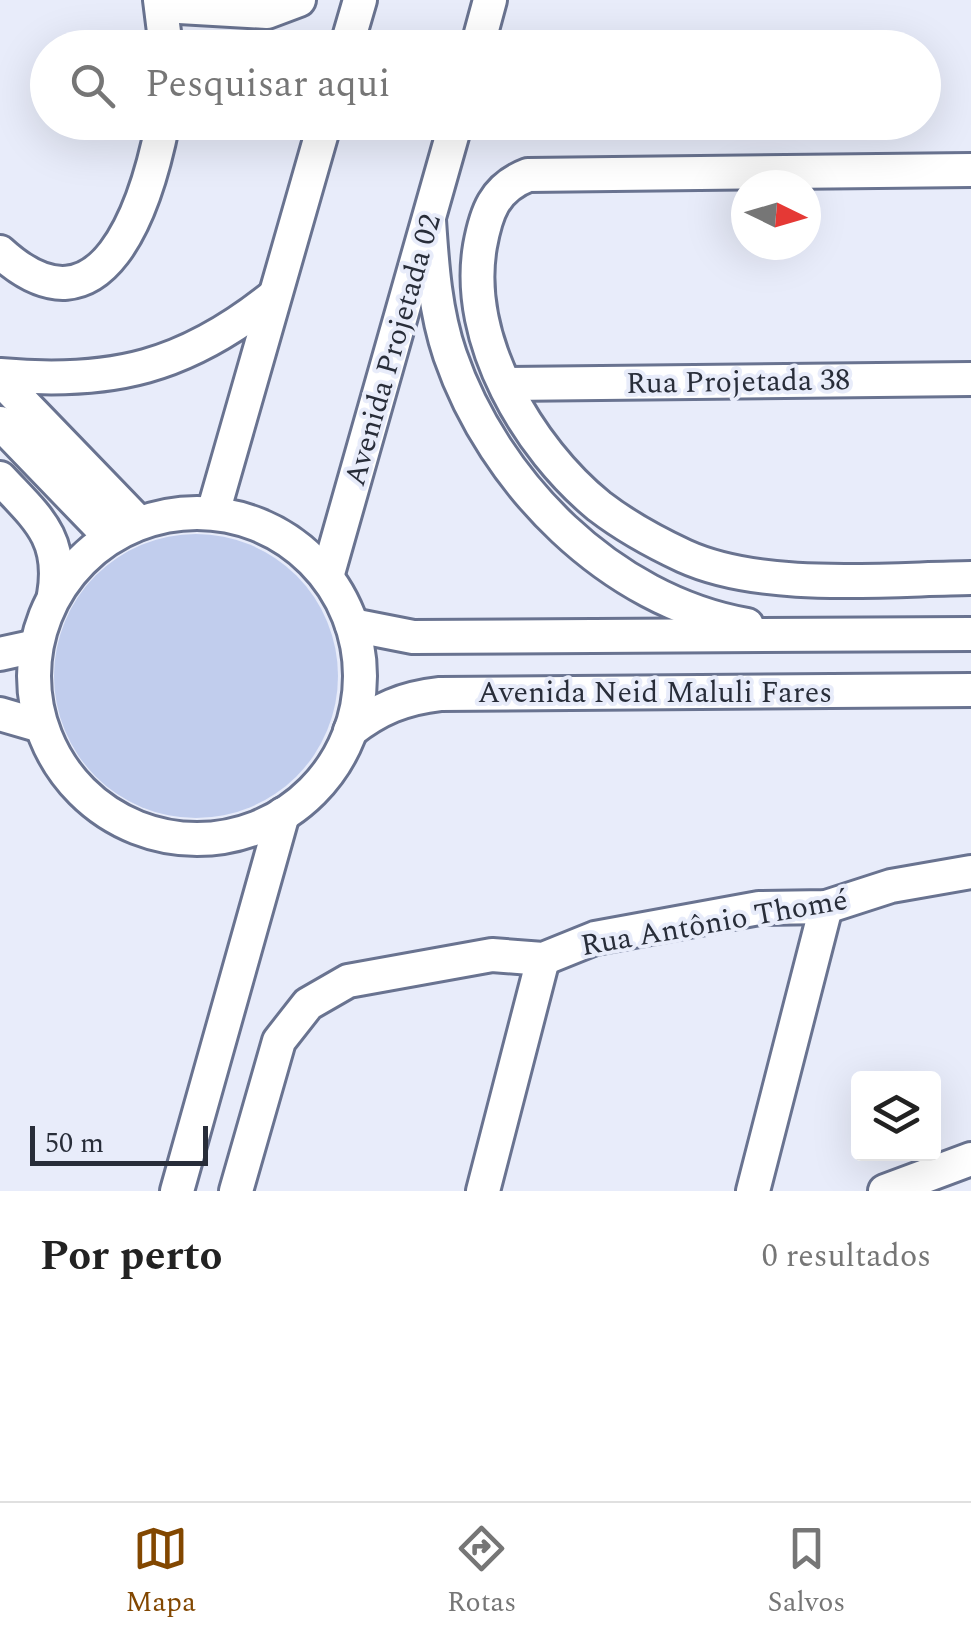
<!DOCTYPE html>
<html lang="pt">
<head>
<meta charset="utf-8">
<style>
  body { margin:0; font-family:Spectral,serif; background:#f2f2f2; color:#222 }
  .controls { position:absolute; right:30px; bottom:30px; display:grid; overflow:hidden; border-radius:10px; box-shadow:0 10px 40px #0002 }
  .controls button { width:90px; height:90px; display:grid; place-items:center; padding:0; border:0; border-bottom:2px solid #e0e0e0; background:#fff; color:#222; font:50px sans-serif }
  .compass { position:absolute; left:731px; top:170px; width:90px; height:90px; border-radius:50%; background:#fff; box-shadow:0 10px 40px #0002; rotate:95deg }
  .scale { position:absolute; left:30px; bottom:25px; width:178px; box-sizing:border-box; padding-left:10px; border:5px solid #282d39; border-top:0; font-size:28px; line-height:35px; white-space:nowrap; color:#282d39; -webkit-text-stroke:8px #e8ecfa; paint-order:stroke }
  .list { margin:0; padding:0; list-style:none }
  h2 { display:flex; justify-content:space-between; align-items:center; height:130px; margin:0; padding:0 40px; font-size:42px }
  h2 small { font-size:32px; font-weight:400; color:#767676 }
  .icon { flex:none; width:55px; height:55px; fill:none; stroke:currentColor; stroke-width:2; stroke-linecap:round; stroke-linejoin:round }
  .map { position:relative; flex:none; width:971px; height:1191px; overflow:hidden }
  .search { position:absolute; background:#fff; box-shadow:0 10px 40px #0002; left:30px; right:30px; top:30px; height:110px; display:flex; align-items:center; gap:25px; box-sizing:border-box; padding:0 35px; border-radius:55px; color:#767676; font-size:38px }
  .sheet { height:310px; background:#fff }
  nav { display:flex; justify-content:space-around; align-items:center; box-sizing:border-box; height:140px; border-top:2px solid #e0e0e0; background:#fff; font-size:28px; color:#767676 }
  nav a { display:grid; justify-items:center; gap:5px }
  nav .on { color:#824700 }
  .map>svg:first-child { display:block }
</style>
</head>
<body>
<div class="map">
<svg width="971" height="1191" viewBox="0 0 971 1191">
  <rect width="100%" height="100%" fill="#e8ecfa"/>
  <circle fill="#c1cded" cx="196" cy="676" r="142"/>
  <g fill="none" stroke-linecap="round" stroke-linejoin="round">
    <g stroke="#697390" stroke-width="38">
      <g id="minor">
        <path d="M 160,0 L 166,48"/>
        <path d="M 162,6 L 267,12 L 299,0"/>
        <path d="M 346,48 L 360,0"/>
        <path d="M 477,48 L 490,0"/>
        <path d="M 971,170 L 528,175 C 494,188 486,213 480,246 C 464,340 528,448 599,506 C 625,526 654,542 684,556 C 763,592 885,579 971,578"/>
        <path d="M 429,220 C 432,265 435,311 450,355 C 494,483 610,601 747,625"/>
        <path d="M 0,252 C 103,346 147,203 163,122"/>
        <path d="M 0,375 C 112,385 186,367 274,296"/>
        <path d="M 0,379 L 139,523"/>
        <path d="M 506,384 L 971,379"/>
        <path d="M 0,423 L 110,537"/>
        <path d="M 0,478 C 36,517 64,537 54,595"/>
        <circle cx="197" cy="676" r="163"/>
        <path d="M 213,513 L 325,122"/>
        <path d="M 327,577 L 456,122"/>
        <path d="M 352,625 L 413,637 L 971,634"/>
        <path d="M 0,654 L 36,646"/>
        <path d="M 0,714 L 41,726"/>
        <path d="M 350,731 C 378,709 404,698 440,694 L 971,690"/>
        <path d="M 177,1191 L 283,814"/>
        <path d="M 236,1191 L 279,1041 L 308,1004 L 348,981 L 492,955 L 543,959 L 595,938 L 759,908 L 826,907 L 891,886 L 971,872"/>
        <path d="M 483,1191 L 543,959"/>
        <path d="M 753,1191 L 826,907"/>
        <path d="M 885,1191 L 971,1159"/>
      </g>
    </g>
    <use href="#minor" stroke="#fff" stroke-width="32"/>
  </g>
  <g text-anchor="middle" stroke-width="8" stroke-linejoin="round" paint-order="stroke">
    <g font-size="30" fill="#282d39" stroke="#e8ecfa">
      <text transform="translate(392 350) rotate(-74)" y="10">Avenida Projetada 02</text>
      <text transform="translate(738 381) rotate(-1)" y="10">Rua Projetada 38</text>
      <text x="655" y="702">Avenida Neid Maluli Fares</text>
      <text transform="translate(714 922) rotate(-10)" y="10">Rua Antônio Thomé</text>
    </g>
  </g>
</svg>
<div class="controls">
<button><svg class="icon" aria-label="layers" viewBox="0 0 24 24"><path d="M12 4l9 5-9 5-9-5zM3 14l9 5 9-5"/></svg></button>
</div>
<svg class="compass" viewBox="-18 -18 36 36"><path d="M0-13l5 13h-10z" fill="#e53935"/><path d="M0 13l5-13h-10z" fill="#767676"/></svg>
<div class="scale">50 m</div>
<div class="search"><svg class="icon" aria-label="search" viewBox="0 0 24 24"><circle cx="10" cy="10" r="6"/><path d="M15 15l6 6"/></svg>Pesquisar aqui</div>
</div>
<section class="sheet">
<h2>Por perto<small>0 resultados</small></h2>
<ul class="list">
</ul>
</section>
<nav>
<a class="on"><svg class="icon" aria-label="map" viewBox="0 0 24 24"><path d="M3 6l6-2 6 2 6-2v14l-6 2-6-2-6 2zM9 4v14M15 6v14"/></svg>Mapa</a>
<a><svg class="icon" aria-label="directions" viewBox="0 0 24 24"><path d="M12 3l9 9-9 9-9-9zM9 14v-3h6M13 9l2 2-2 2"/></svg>Rotas</a>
<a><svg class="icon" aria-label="saved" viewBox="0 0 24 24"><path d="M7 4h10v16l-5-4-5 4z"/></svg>Salvos</a>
</nav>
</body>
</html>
